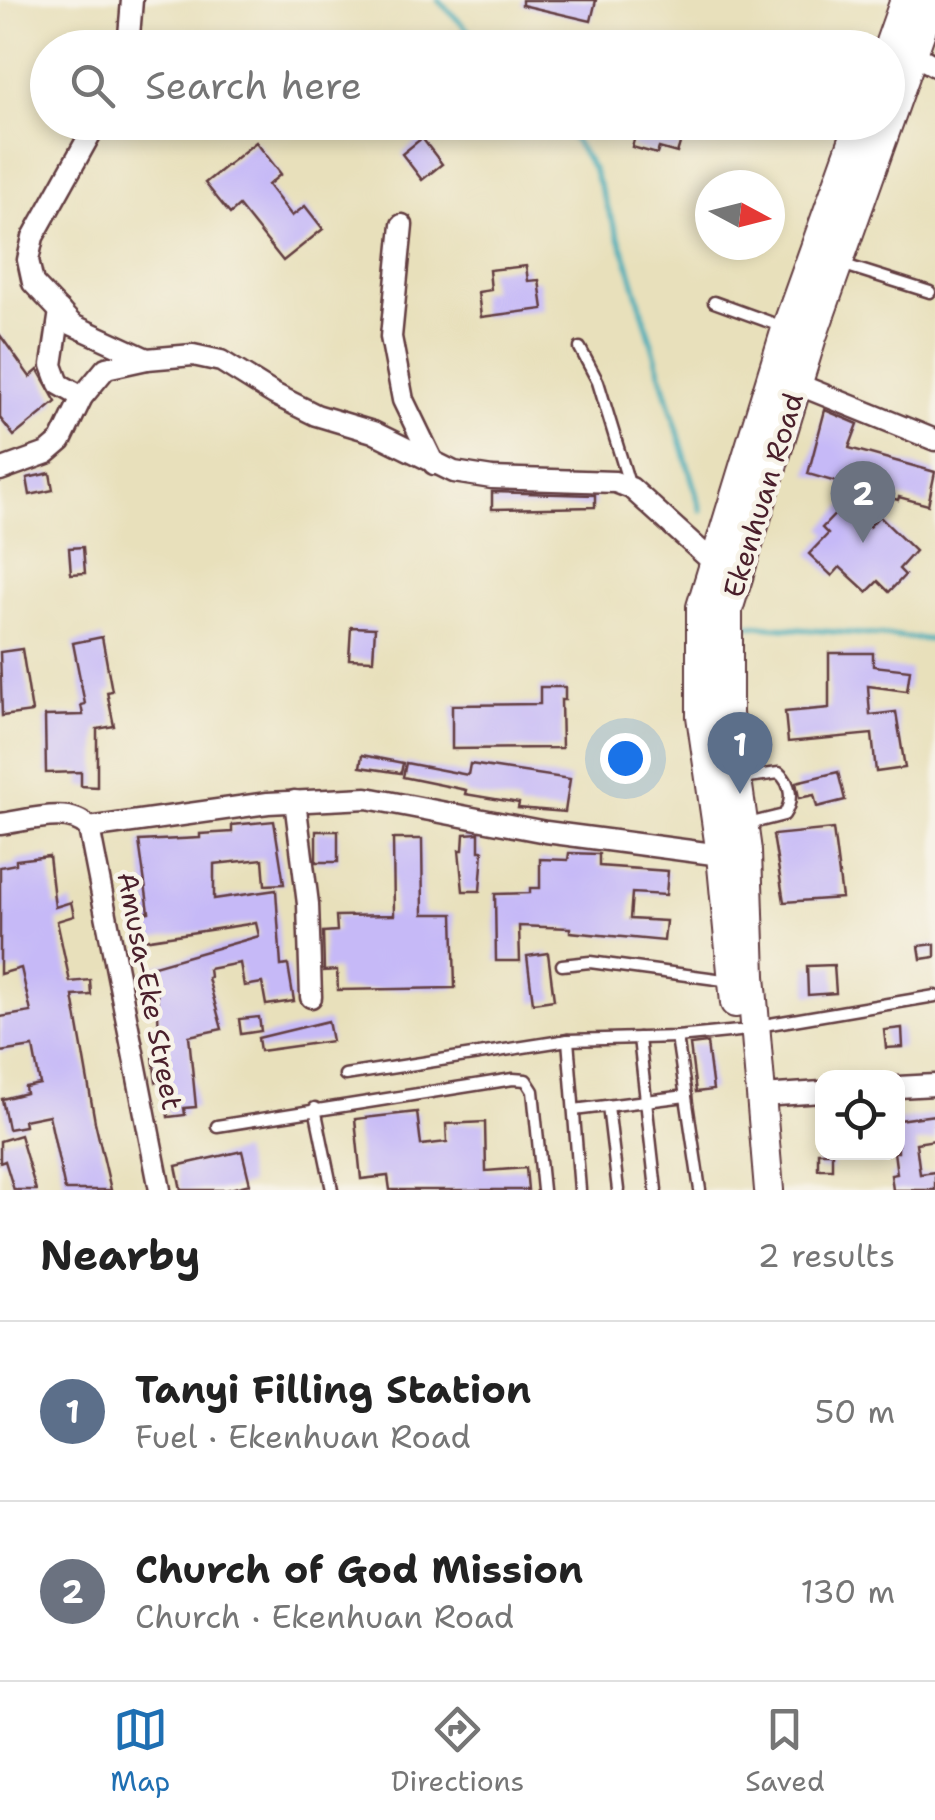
<!DOCTYPE html>
<html lang="en">
<head>
<meta charset="utf-8">
<style>
  body { margin:0; font-family:"Shantell Sans",sans-serif; background:#f6f6f6; color:#222 }
  .controls { position:absolute; right:30px; bottom:30px; display:grid; overflow:hidden; border-radius:20px; box-shadow:0 5px 15px #0003 }
  .controls button { width:90px; height:90px; display:grid; place-items:center; padding:0; border:0; border-bottom:2px solid #e0e0e0; background:#fff; color:#222; font:50px sans-serif }
  .compass { position:absolute; left:695px; top:170px; width:90px; height:90px; border-radius:50%; background:#fff; box-shadow:0 5px 15px #0003; rotate:97deg }
  .you { position:absolute; left:625px; top:758px; width:35px; height:35px; margin:-25px; border:8px solid #fff; border-radius:50%; background:#1a73e8; box-shadow:0 0 0 15px #1a73e833 }
  .badge { display:grid; place-items:center; width:65px; height:65px; border-radius:50%; background:#1f6fb2; color:#fff; font-size:32px; font-weight:700 }
  .pin { position:absolute; translate:-50% -82px; filter:drop-shadow(0 2px 5px #0008) }
  .pin::after { content:''; position:absolute; top:52px; width:35px; height:30px; background:inherit; clip-path:polygon(0 0,100% 0,50% 100%) }
  .list { margin:0; padding:0; list-style:none }
  h2 { display:flex; justify-content:space-between; align-items:center; height:130px; margin:0; padding:0 40px; font-size:42px }
  h2 small { font-size:32px; font-weight:400; color:#767676 }
  .list li { display:grid; grid-template-columns:65px 1fr auto; gap:30px; align-items:center; box-sizing:border-box; height:180px; padding:0 40px; border-top:2px solid #e0e0e0 }
  .list b { display:block; font-size:38px; white-space:nowrap }
  .list p { margin:0; font-size:32px; white-space:nowrap; color:#767676 }
  .list em { font-size:32px; font-style:normal; color:#767676 }
  .icon { flex:none; width:55px; height:55px; fill:none; stroke:currentColor; stroke-width:2; stroke-linecap:round; stroke-linejoin:round }
  .map { position:relative; flex:none; width:935px; height:1190px; overflow:hidden }
  .search { position:absolute; background:#fff; box-shadow:0 5px 15px #0003; left:30px; right:30px; top:30px; height:110px; display:flex; align-items:center; gap:25px; box-sizing:border-box; padding:0 35px; border-radius:55px; color:#767676; font-size:38px }
  .sheet { height:490px; background:#fff }
  nav { display:flex; justify-content:space-around; align-items:center; box-sizing:border-box; height:140px; border-top:2px solid #e0e0e0; background:#fff; font-size:28px; color:#767676 }
  nav a { display:grid; justify-items:center; gap:5px }
  nav .on { color:#1f6fb2 }
  .map>svg:first-child { display:block }
</style>
</head>
<body>
<div class="map">
<svg width="935" height="1190" viewBox="0 0 935 1190">
  <rect width="100%" height="100%" fill="#f7f3e8"/>
  <filter id="ink" filterUnits="userSpaceOnUse"><feTurbulence type="fractalNoise" baseFrequency=".01" numOctaves="2"/><feDisplacementMap in="SourceGraphic" scale="20" xChannelSelector="R" yChannelSelector="G"/><feConvolveMatrix kernelMatrix="1 2 1 2 8 2 1 2 1" color-interpolation-filters="sRGB"/></filter>
  <filter id="wash" filterUnits="userSpaceOnUse"><feTurbulence type="fractalNoise" baseFrequency=".0048" numOctaves="4" result="noise"/><feDisplacementMap in="SourceGraphic" scale="40" xChannelSelector="R" yChannelSelector="G"/><feGaussianBlur stdDeviation="2.25" result="paint"/><feColorMatrix in="noise" values="0 0 0 0 0 0 0 0 0 0 0 0 0 0 0 0 0 1.4 0 .05"/><feComposite in="paint" operator="in"/></filter>
  <g filter="url(#wash)">
    <rect width="100%" height="100%" fill="#e8e0bb"/>
    <g fill="none" stroke-linecap="round" stroke-linejoin="round">
      <g stroke="#3cabb8" stroke-width="5">
        <path d="M 438,0 L 486,48"/>
        <path d="M 562,122 L 593,169 L 627,259 L 701,510"/>
        <path d="M 748,625 L 935,640"/>
      </g>
    </g>
    <g id="blocks">
      <g fill="#c6b9f7">
        <path d="M 522,0 L 596,0 L 591,21 L 522,5 Z"/>
        <path d="M 639,122 L 660,122 L 659,129 L 665,131 L 663,135 L 681,140 L 677,153 L 659,148 L 657,154 L 632,147 Z"/>
        <path d="M 422,138 L 442,164 L 422,180 L 402,154 Z"/>
        <path d="M 256,142 L 281,174 L 268,185 L 292,216 L 305,206 L 323,229 L 283,261 L 239,206 L 230,214 L 205,183 Z"/>
        <path d="M 526,266 L 528,281 L 539,280 L 543,309 L 481,317 L 478,292 L 491,290 L 489,270 Z"/>
        <path d="M 0,335 L 30,377 L 38,370 L 56,402 L 14,436 L 0,418 Z"/>
        <path d="M 825,410 L 858,424 L 849,448 L 935,472 L 928,505 L 899,497 L 898,500 L 808,474 Z"/>
        <path d="M 50,473 L 53,490 L 30,495 L 27,478 Z"/>
        <path d="M 492,492 L 595,495 L 595,507 L 492,509 Z"/>
        <path d="M 845,504 L 869,527 L 879,516 L 915,551 L 899,569 L 905,575 L 889,592 L 878,581 L 867,592 L 840,567 L 832,576 L 809,554 L 828,534 L 822,528 Z"/>
        <path d="M 83,547 L 85,573 L 71,574 L 69,548 Z"/>
        <path d="M 351,627 L 375,628 L 373,660 L 349,659 Z"/>
        <path d="M 102,637 L 112,691 L 107,692 L 114,726 L 97,729 L 97,787 L 81,786 L 81,772 L 46,773 L 45,716 L 83,715 L 81,705 L 85,704 L 73,643 Z"/>
        <path d="M 22,649 L 32,712 L 2,716 L 0,652 Z"/>
        <path d="M 829,653 L 873,653 L 873,666 L 910,670 L 907,691 L 868,686 L 870,715 L 896,712 L 905,768 L 876,772 L 872,734 L 788,742 L 785,712 L 829,708 Z"/>
        <path d="M 540,687 L 565,687 L 565,700 L 561,700 L 562,748 L 452,749 L 452,705 L 540,704 Z"/>
        <path d="M 362,755 L 403,763 L 401,773 L 360,767 Z"/>
        <path d="M 406,763 L 468,775 L 470,764 L 570,779 L 565,812 L 518,808 L 519,803 L 465,794 L 466,790 L 403,777 Z"/>
        <path d="M 838,772 L 845,800 L 817,807 L 814,795 L 799,798 L 796,782 Z"/>
        <path d="M 274,821 L 284,884 L 265,885 L 263,859 L 214,864 L 214,899 L 276,890 L 281,966 L 288,965 L 294,1001 L 266,1005 L 262,983 L 244,986 L 240,963 L 209,969 L 210,977 L 208,978 L 222,1029 L 189,1036 L 196,1107 L 184,1108 L 185,1115 L 168,1117 L 164,1081 L 156,1082 L 153,1056 L 160,1055 L 157,992 L 154,993 L 147,968 L 259,936 L 256,923 L 143,940 L 139,914 L 149,912 L 139,841 L 200,838 L 200,834 L 232,832 L 232,825 Z"/>
        <path d="M 833,829 L 842,898 L 784,902 L 773,835 Z"/>
        <rect x="316" y="831" width="22" height="31"/>
        <path d="M 479,833 L 479,851 L 483,851 L 480,891 L 463,891 L 459,850 L 463,850 L 464,834 Z"/>
        <path d="M 393,839 L 422,839 L 423,914 L 453,914 L 455,988 L 338,990 L 337,970 L 324,971 L 323,932 L 337,931 L 336,916 L 394,915 Z"/>
        <path d="M 569,853 L 599,854 L 599,866 L 668,871 L 666,895 L 632,893 L 630,919 L 666,921 L 664,941 L 570,932 L 570,928 L 519,926 L 520,961 L 496,961 L 495,894 L 530,893 L 530,888 L 540,888 L 540,859 L 568,860 Z"/>
        <path d="M 49,856 L 55,907 L 71,902 L 74,916 L 57,921 L 70,982 L 90,980 L 91,995 L 73,996 L 95,1122 L 111,1190 L 65,1190 L 49,1115 L 24,1120 L 25,1126 L 8,1129 L 2,1099 L 26,1093 L 25,1087 L 40,1084 L 33,1047 L 0,1052 L 0,1017 L 31,1012 L 21,968 L 0,974 L 0,867 L 16,864 L 16,860 Z"/>
        <path d="M 935,944 L 935,957 L 921,959 L 919,946 Z"/>
        <path d="M 548,953 L 554,1000 L 533,1003 L 527,956 Z"/>
        <path d="M 834,965 L 836,993 L 808,995 L 807,966 Z"/>
        <path d="M 259,1017 L 261,1031 L 241,1034 L 239,1019 Z"/>
        <path d="M 328,1021 L 332,1041 L 260,1051 L 258,1038 Z"/>
        <path d="M 902,1028 L 903,1047 L 886,1048 L 884,1030 Z"/>
        <path d="M 707,1043 L 713,1090 L 696,1092 L 690,1045 Z"/>
        <path d="M 417,1112 L 421,1145 L 447,1142 L 446,1124 L 485,1122 L 486,1171 L 526,1168 L 528,1190 L 390,1190 L 388,1176 L 361,1179 L 355,1119 Z"/>
        <path d="M 935,1115 L 935,1140 L 916,1143 L 920,1174 L 935,1172 L 935,1190 L 893,1190 L 891,1175 L 897,1174 L 894,1152 L 898,1152 L 898,1120 Z"/>
        <path d="M 20,1135 L 36,1190 L 14,1190 L 5,1161 L 0,1163 L 0,1141 Z"/>
        <path d="M 242,1151 L 250,1184 L 226,1190 L 181,1190 L 176,1166 Z"/>
        <rect x="818" y="1152" width="14" height="17"/>
      </g>
    </g>
  </g>
  <g filter="url(#ink)">
    <use href="#blocks" fill-opacity="0" stroke="#623c41" stroke-width="2.5"/>
    <g fill="none" stroke-linecap="round" stroke-linejoin="round">
      <g stroke="#623c41" stroke-width="15">
        <g id="service">
          <path d="M 838,263 L 930,292"/>
          <path d="M 714,302 L 786,328"/>
          <path d="M 580,348 L 598,382 L 630,487"/>
          <path d="M 740,778 L 779,773 C 792,784 793,801 784,815 L 744,825"/>
          <path d="M 562,965 L 590,962 L 731,981"/>
          <path d="M 758,1026 L 935,996"/>
          <path d="M 677,1037 L 700,1190"/>
          <path d="M 639,1038 L 656,1190"/>
          <path d="M 568,1040 L 580,1190"/>
          <path d="M 345,1075 L 568,1040 L 677,1037 L 739,1031"/>
          <path d="M 608,1106 L 618,1190"/>
          <path d="M 315,1108 L 332,1190"/>
          <path d="M 574,1110 L 686,1096"/>
          <path d="M 217,1126 L 513,1079 L 526,1080 L 533,1091 L 543,1190"/>
        </g>
      </g>
      <g stroke="#623c41" stroke-width="25">
        <g id="minor">
          <path d="M 128,48 L 132,0"/>
          <path d="M 913,54 L 935,66"/>
          <path d="M 97,122 L 33,237 L 28,260 L 33,283 L 73,325 L 147,359 L 193,355 L 221,361 L 274,394 L 316,415 L 373,432 L 454,472 L 492,478 L 615,482 L 631,488 L 714,563"/>
          <path d="M 402,225 L 391,337 L 403,400 L 434,464"/>
          <path d="M 60,311 L 52,365 L 59,384 L 82,397"/>
          <path d="M 797,384 L 935,440"/>
          <path d="M 0,470 L 47,453 L 61,441 L 82,397 L 106,368 L 147,359"/>
          <path d="M 295,801 L 308,904 L 311,997"/>
          <path d="M 0,824 C 26,821 70,806 89,828 L 160,1190"/>
          <path d="M 89,828 L 268,803 L 367,798 L 546,832 L 721,855"/>
          <path d="M 898,1087 L 935,1085"/>
          <path d="M 762,1096 L 822,1092"/>
        </g>
      </g>
      <g stroke="#623c41" stroke-width="32">
        <g id="secondary">
          <path d="M 888,48 L 905,0"/>
          <path d="M 735,1003 L 721,855 L 701,716 L 701,607 L 786,329 L 860,122"/>
          <path d="M 769,1190 L 751,976 L 747,851 L 728,714 L 728,610 L 812,337 L 932,0"/>
        </g>
      </g>
      <use href="#service" stroke="#fff" stroke-width="10"/>
      <use href="#minor" stroke="#fff" stroke-width="20"/>
      <use href="#secondary" stroke="#fff" stroke-width="28"/>
    </g>
  </g>
  <g text-anchor="middle" stroke-width="9" stroke-linejoin="round" paint-order="stroke">
    <g font-size="28" fill="#4a1f2b" stroke="#f7f3e8">
      <text transform="translate(763 495) rotate(-73)" y="10">Ekenhuan Road</text>
      <text transform="translate(150 991) rotate(79)" y="10">Amusa-Eke Street</text>
    </g>
  </g>
</svg>
<div class="controls">
<button><svg class="icon" aria-label="locate" viewBox="0 0 24 24"><circle cx="12" cy="12" r="6"/><path d="M12 2v4M12 18v4M2 12h4M18 12h4"/></svg></button>
</div>
<svg class="compass" viewBox="-18 -18 36 36"><path d="M0-13l5 13h-10z" fill="#e53935"/><path d="M0 13l5-13h-10z" fill="#767676"/></svg>
<div class="you"></div>
<div class="pin badge" style="left:740px;top:794px;background:#5c6f8a">1</div>
<div class="pin badge" style="left:863px;top:543px;background:#6b7280">2</div>
<div class="search"><svg class="icon" aria-label="search" viewBox="0 0 24 24"><circle cx="10" cy="10" r="6"/><path d="M15 15l6 6"/></svg>Search here</div>
</div>
<section class="sheet">
<h2>Nearby<small>2 results</small></h2>
<ul class="list">
<li><span class="badge" style="background:#5c6f8a">1</span><div><b>Tanyi Filling Station</b><p>Fuel · Ekenhuan Road</p></div><em>50 m</em></li>
<li><span class="badge" style="background:#6b7280">2</span><div><b>Church of God Mission</b><p>Church · Ekenhuan Road</p></div><em>130 m</em></li>
</ul>
</section>
<nav>
<a class="on"><svg class="icon" aria-label="map" viewBox="0 0 24 24"><path d="M3 6l6-2 6 2 6-2v14l-6 2-6-2-6 2zM9 4v14M15 6v14"/></svg>Map</a>
<a><svg class="icon" aria-label="directions" viewBox="0 0 24 24"><path d="M12 3l9 9-9 9-9-9zM9 14v-3h6M13 9l2 2-2 2"/></svg>Directions</a>
<a><svg class="icon" aria-label="saved" viewBox="0 0 24 24"><path d="M7 4h10v16l-5-4-5 4z"/></svg>Saved</a>
</nav>
</body>
</html>
